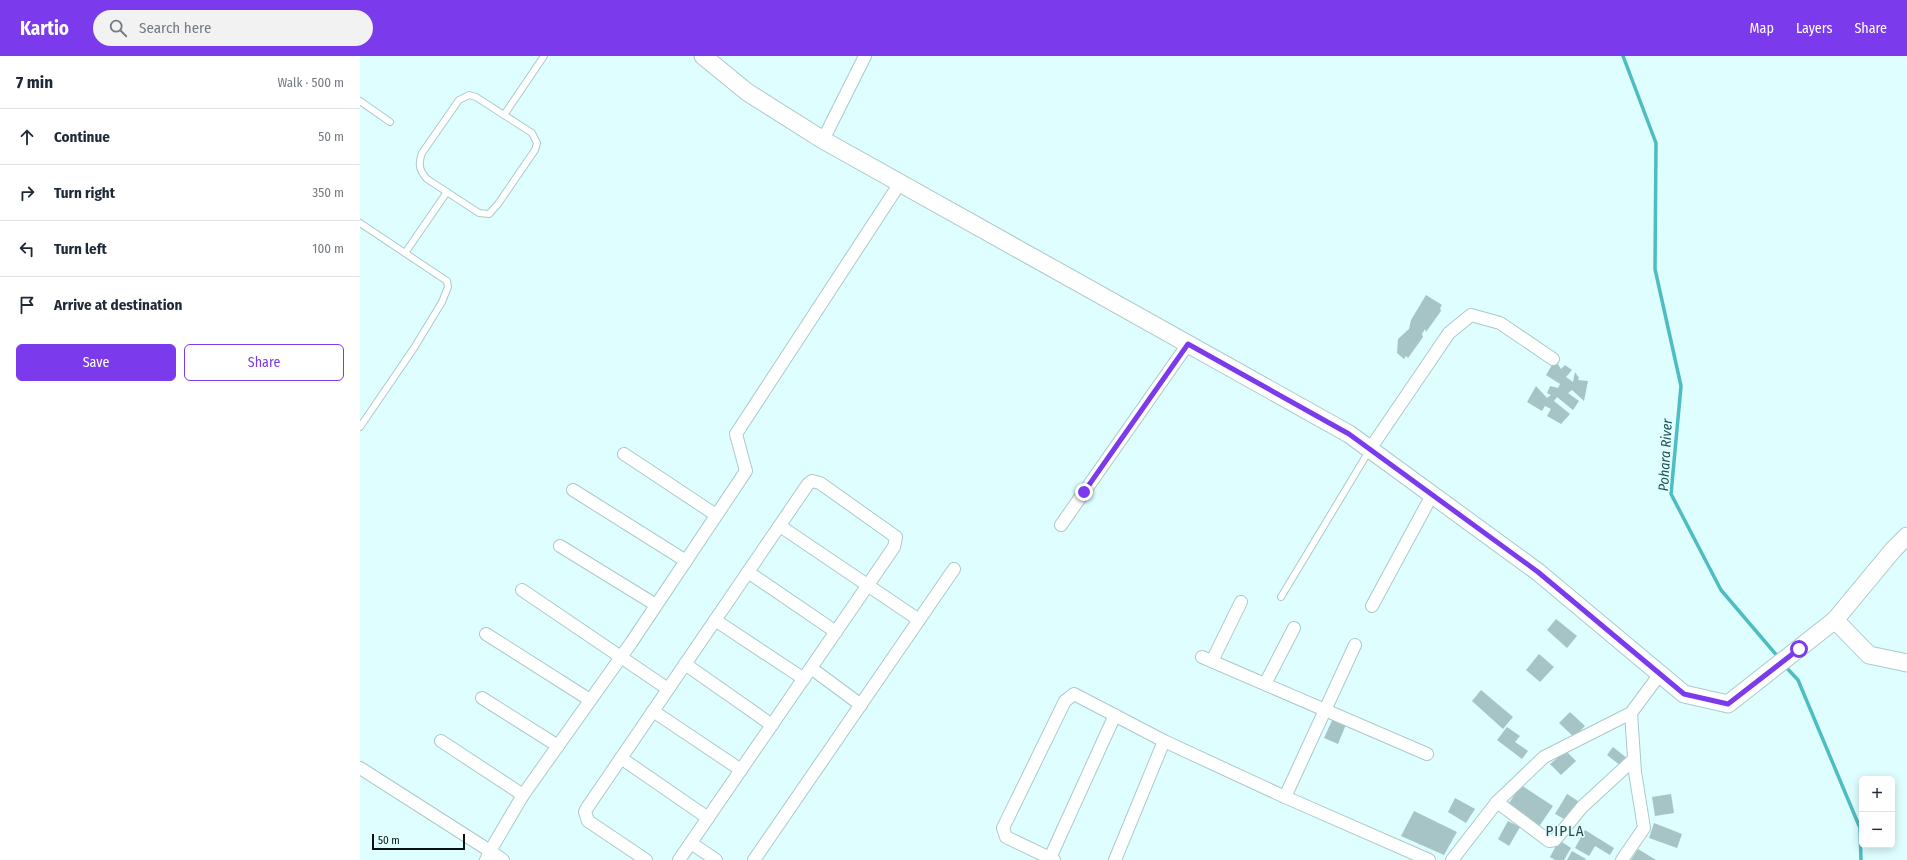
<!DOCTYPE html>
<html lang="en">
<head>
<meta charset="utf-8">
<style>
  body { margin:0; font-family:"Fira Sans Condensed",sans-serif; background:#f2f2f3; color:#1f2937 }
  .controls { position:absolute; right:12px; bottom:12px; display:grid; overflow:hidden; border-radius:6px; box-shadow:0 2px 10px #0003 }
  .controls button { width:36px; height:36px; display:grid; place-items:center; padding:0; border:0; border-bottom:1px solid #e0e1e3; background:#fff; color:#1f2937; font:20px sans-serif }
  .scale { position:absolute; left:12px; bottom:10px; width:93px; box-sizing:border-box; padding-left:4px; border:2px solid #071212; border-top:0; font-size:11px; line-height:14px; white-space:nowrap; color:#071212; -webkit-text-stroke:3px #dffeff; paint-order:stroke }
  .stop { position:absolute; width:12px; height:12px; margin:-9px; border:3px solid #7c3aed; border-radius:50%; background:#fff }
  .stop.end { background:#7c3aed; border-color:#fff; box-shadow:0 1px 4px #0008 }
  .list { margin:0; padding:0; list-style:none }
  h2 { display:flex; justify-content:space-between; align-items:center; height:52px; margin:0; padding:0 16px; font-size:17px }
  h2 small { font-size:13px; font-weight:400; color:#747a83 }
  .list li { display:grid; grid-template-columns:26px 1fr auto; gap:12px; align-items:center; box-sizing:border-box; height:56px; padding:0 16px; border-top:1px solid #e0e1e3 }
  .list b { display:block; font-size:15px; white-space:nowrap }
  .list em { font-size:13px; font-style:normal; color:#747a83 }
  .actions { display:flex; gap:8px; padding:12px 16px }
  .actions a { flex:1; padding:9px 0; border:1px solid #7c3aed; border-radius:6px; text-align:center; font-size:14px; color:#7c3aed }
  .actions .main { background:#7c3aed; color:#fff }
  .icon { flex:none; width:22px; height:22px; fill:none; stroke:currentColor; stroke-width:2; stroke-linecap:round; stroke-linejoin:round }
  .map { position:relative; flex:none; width:1547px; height:804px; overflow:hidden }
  header { display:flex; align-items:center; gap:24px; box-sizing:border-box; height:56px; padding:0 20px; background:#7c3aed; color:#fff }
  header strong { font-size:19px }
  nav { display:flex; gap:22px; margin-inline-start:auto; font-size:14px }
  .search { width:280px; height:36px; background:#f2f2f3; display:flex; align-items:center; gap:10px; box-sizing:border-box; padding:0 14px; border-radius:22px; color:#747a83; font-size:15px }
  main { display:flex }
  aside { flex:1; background:#fff }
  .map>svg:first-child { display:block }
</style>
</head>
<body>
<header>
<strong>Kartio</strong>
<div class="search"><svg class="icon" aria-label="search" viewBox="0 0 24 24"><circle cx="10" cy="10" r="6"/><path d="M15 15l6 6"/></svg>Search here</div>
<nav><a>Map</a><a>Layers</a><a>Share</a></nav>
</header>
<main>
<aside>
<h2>7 min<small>Walk · 500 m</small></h2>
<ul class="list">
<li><svg class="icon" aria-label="ahead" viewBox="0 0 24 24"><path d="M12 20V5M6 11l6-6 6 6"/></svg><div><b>Continue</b></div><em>50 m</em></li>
<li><svg class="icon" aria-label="right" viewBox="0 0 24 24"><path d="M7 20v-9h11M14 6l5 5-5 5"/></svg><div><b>Turn right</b></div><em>350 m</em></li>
<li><svg class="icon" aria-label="left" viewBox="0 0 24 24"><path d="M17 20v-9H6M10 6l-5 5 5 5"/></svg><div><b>Turn left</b></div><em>100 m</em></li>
<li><svg class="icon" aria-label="arrive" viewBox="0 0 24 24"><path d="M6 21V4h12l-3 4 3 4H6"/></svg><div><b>Arrive at destination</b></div></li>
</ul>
<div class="actions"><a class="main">Save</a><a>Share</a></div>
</aside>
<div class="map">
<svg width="1547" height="804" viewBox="0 0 1547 804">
  <rect width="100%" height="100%" fill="#dffeff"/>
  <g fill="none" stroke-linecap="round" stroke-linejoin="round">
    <g stroke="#4ebdc2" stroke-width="3.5">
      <path d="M 1263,0 L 1296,87 L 1295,213 L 1321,330 L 1311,438 L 1361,534 L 1419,602"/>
      <path d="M 1424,609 L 1438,624 L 1500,772 L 1501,804"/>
    </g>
  </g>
  <g fill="#a6c4c5">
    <path d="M 1066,239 L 1082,249 L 1080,252 L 1081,255 L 1066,276 L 1065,273 L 1062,278 L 1063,281 L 1048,302 L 1046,300 L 1044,303 L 1037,297 L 1038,283 L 1049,273 L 1051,264 Z"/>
    <path d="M 1195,304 L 1201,313 L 1205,309 L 1212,314 L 1206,321 L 1213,326 L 1215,316 L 1219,322 L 1218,324 L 1228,325 L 1224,345 L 1212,334 L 1208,337 L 1219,345 L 1213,354 L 1197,341 L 1194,345 L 1210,358 L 1201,368 L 1187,360 L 1191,353 L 1185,350 L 1182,355 L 1167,346 L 1176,330 L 1187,342 L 1191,339 L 1187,337 L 1190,330 L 1198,332 L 1200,328 L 1186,319 Z"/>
    <path d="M 1196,563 L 1217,580 L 1207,592 L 1187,574 Z"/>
    <path d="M 1179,598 L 1194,611 L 1180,626 L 1166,614 Z"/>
    <path d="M 1121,634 L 1153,661 L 1143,673 L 1112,645 Z"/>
    <path d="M 1210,656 L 1225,670 L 1214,681 L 1199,667 Z"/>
    <path d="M 974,660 L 987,666 L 978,688 L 964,682 Z"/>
    <path d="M 1147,671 L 1160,680 L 1155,686 L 1168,695 L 1162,703 L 1137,684 Z"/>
    <path d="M 1253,691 L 1268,703 L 1261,710 L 1247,699 Z"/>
    <path d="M 1206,695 L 1216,705 L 1201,719 L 1190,708 Z"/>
    <path d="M 1161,729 L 1193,750 L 1178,772 L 1147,750 Z"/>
    <path d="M 1207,738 L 1221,747 L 1208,765 L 1195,758 Z"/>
    <path d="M 1311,738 L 1314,757 L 1295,760 L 1292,741 Z"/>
    <path d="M 1095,742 L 1115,753 L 1106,767 L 1088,756 Z"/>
    <path d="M 1054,755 L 1097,776 L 1084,799 L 1041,780 Z"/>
    <path d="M 1148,765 L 1160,771 L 1149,790 L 1138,783 Z"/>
    <path d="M 1294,767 L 1322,778 L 1317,792 L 1289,782 Z"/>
    <path d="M 1225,774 L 1254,792 L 1250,799 L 1235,790 L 1229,800 L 1215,792 Z"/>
    <path d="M 1199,784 L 1211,792 L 1204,804 L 1195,804 L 1190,801 Z"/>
    <path d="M 1278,793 L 1296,804 L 1271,804 Z"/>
    <path d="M 1212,795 L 1226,803 L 1225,804 L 1207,804 Z"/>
  </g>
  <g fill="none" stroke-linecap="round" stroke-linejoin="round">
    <g stroke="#abc9ca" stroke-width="8">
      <g id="lane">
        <path d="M 109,39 L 116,41 L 172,77 L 177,87 L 175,94 L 138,148 L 129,158 L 119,157 L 67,123 C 59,114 58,108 62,97 L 99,44 Z"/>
        <path d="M 0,45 L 30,66"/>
        <path d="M 144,59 L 184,0"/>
        <path d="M 0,167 L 87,225 L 88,231 L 82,246 L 54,292 L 0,371"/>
        <path d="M 45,197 L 87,136"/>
        <path d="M 921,541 L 1009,395"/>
      </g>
    </g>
    <g stroke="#abc9ca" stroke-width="14">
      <g id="street">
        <path d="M 463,84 L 505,0"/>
        <path d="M 1010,393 L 1089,277 L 1111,259 L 1140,267 L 1193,303"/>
        <path d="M 264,398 L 356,459"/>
        <path d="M 213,434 L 326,505"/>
        <path d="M 701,469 L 828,288"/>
        <path d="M 420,470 L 559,564"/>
        <path d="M 200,490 L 296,549"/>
        <path d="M 388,516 L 476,576"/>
        <path d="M 162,534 L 308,633"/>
        <path d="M 1012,550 L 1072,439"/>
        <path d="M 355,564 L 444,623"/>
        <path d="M 126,578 L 230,644"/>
        <path d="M 842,601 L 1067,698"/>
        <path d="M 852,605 L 881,546"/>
        <path d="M 325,608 L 412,669"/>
        <path d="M 451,612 L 501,649"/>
        <path d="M 905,628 L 934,572"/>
        <path d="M 122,642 L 198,690"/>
        <path d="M 293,655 L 381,714"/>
        <path d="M 81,685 L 163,739"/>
        <path d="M 261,702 L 348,762"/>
        <path d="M 0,712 L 130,795 L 126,804"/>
        <path d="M 925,741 L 995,589"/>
        <path d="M 1137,746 L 1189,785 L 1195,784 L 1222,751 L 1274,703"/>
        <path d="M 331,787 L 356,804"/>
        <path d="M 690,802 L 755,659"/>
        <path d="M 143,804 L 130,795 L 163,739 L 271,587 L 386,415 L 376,378 L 540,127"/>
        <path d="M 286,804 L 228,765 L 225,756 L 227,752 L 448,428 L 452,425 L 460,427 L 536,481 L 534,491 L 319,804"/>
        <path d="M 394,804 L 594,513"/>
        <path d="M 694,804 L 646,781 L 643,772 L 705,645 L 714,638 L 804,685"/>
        <path d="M 755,804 L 804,685 L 925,741 L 1069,804"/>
        <path d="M 1092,804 L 1137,746 L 1184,701 L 1271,657 L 1300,618"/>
        <path d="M 1262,804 L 1284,772 L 1275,716 L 1271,657"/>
      </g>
    </g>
    <g stroke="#abc9ca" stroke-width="19">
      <g id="secondary">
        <path d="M 343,0 L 387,36 L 463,84 L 989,378 L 1178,516 L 1324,638 L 1368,648 L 1475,564 L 1533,494 L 1547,480"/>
        <path d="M 1475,564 L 1509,599 L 1547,607"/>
      </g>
    </g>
    <use href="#lane" stroke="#fff" stroke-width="6"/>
    <use href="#street" stroke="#fff" stroke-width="12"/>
    <use href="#secondary" stroke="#fff" stroke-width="17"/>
  </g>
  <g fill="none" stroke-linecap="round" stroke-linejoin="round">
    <path stroke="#7c3aed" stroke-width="5" d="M 724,436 L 828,288 L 989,378 L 1178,516 L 1324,638 L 1368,648 L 1439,593"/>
  </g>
  <g text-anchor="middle" stroke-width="3" stroke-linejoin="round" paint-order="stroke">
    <g font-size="14" font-style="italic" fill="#225254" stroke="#dffeff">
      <text transform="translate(1305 399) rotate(-87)" y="5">Pohara River</text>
    </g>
    <g font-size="15" letter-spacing="1" fill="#2c4648" stroke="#dffeff">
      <text x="1205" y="780">PIPLA</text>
    </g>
  </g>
</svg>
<div class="controls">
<button>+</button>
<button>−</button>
</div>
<div class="scale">50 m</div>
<div class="stop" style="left:1439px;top:593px"></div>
<div class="stop end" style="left:724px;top:436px"></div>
</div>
</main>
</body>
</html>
